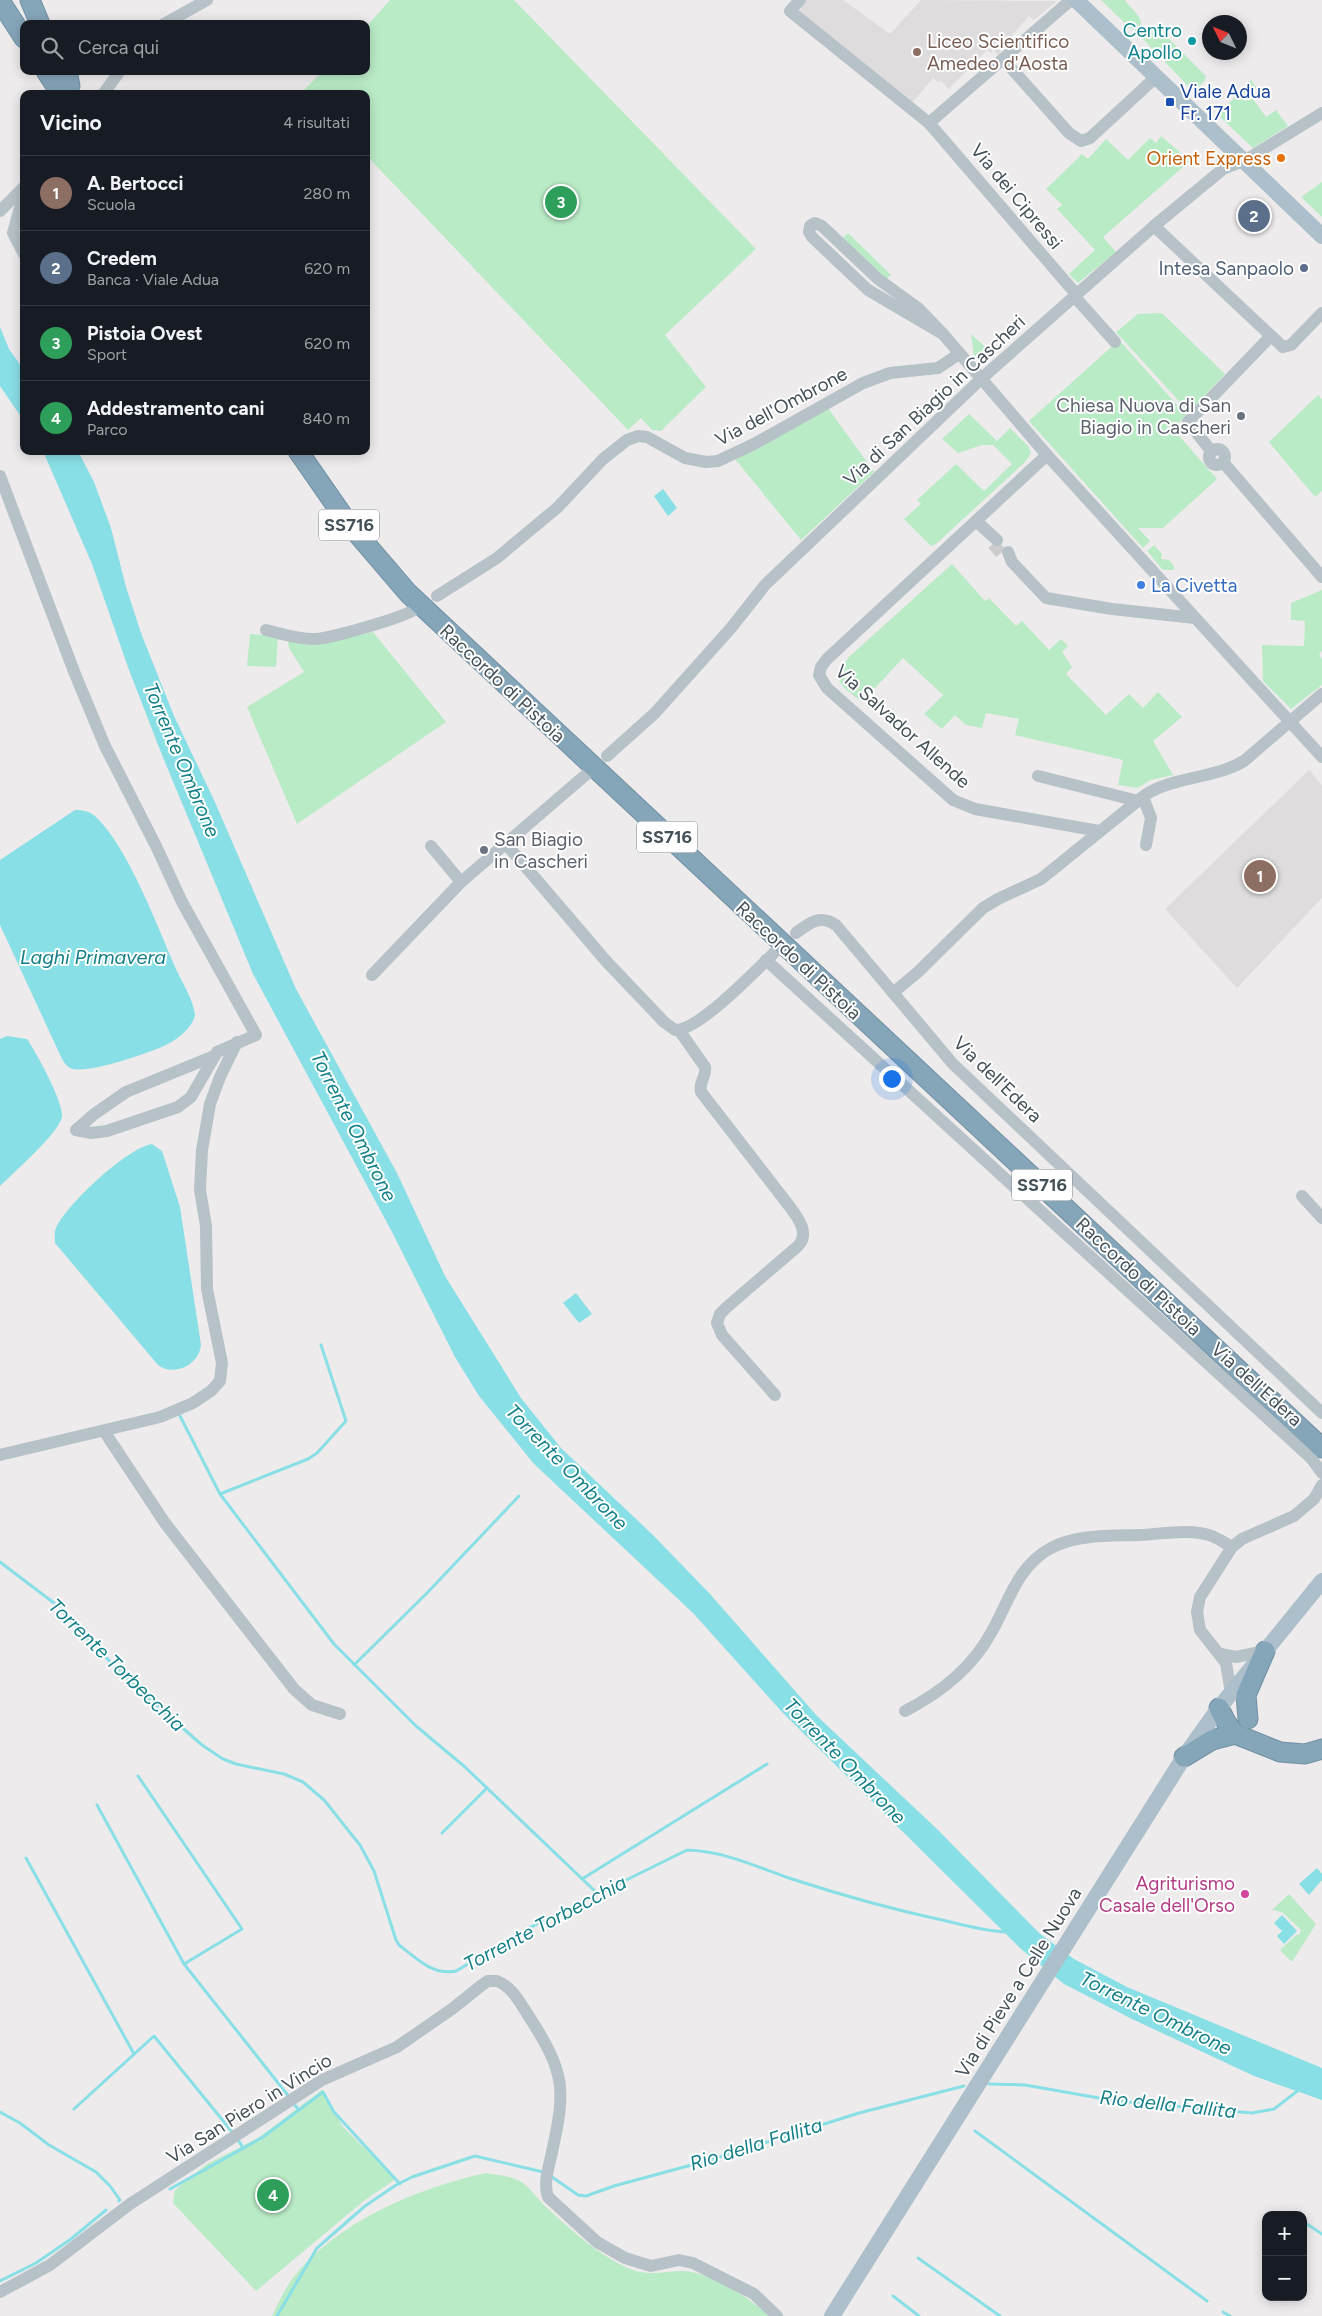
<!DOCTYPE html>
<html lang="it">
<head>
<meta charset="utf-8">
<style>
  body { margin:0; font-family:Figtree,sans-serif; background:#242831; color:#f1f3f6 }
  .controls { position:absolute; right:15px; bottom:15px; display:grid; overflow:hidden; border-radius:10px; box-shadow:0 2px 12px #0003 }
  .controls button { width:45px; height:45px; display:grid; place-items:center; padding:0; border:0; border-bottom:1px solid #363941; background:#171b24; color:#f1f3f6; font:25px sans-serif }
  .compass { position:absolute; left:1202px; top:15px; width:45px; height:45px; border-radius:50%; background:#171b24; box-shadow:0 2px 12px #0003; rotate:313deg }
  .you { position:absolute; left:891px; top:1078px; width:18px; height:18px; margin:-12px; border:4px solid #fff; border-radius:50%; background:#1a73e8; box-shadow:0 0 0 8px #1a73e833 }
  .badge { display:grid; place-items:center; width:32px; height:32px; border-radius:50%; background:#db2777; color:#fff; font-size:16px; font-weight:700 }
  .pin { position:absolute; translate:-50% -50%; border:2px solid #fff; box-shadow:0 1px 5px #0006 }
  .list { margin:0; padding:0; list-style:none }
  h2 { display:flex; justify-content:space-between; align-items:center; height:65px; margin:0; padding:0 20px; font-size:21px }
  h2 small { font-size:16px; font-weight:400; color:#9ea1a6 }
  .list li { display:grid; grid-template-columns:32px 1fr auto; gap:15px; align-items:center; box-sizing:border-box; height:75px; padding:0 20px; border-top:1px solid #363941 }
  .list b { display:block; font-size:19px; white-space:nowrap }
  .list p { margin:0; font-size:16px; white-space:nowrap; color:#9ea1a6 }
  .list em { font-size:16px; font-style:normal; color:#9ea1a6 }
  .icon { flex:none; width:28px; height:28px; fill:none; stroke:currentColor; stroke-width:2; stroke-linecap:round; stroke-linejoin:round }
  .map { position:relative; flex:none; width:1322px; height:2316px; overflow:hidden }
  .search { position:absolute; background:#171b24; box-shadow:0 2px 12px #0003; left:20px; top:20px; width:350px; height:55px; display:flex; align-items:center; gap:12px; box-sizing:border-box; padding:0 18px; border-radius:10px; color:#9ea1a6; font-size:19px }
  .panel { position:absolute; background:#171b24; box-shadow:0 2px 12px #0003; left:20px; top:90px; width:350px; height:365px; border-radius:10px }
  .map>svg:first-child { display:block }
</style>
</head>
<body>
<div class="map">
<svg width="1322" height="2316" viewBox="0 0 1322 2316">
  <rect width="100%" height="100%" fill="#eeebec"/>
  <g fill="#dfdcdd">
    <path d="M 806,0 L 843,0 L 890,34 L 921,0 L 1057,1 L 1034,20 L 1029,16 L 1000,49 L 1001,51 L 998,55 L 993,50 L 991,53 L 987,50 L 949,89 L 940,80 L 938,82 L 933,78 L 912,103 L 799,12 Z"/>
    <path d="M 1309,770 L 1322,785 L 1322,898 L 1237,988 L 1165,909 Z"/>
  </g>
  <g fill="#baebc7">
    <path d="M 390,0 L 514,0 L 756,249 L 665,335 L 706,387 L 661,431 L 652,430 L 641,418 L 628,430 L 366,155 L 366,94 L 308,94 L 304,90 L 323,71 L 366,71 L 366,27 Z"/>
    <path d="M 1101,0 L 1125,0 C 1130,9 1149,20 1137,30 L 1131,29 Z"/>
    <path d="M 1150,29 L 1161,31 L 1206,76 L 1205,80 L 1194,92 L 1142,38 L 1142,32 Z"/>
    <path d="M 1251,80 L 1257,88 L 1249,94 L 1266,117 L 1276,110 L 1288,126 L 1253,148 L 1218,115 Z"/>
    <path d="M 1161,136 L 1190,161 L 1103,237 L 1116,252 L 1078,283 L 1069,274 L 1095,250 L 1057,209 L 1062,205 L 1046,189 L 1082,154 L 1088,159 L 1106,139 L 1128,160 L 1150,138 L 1156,143 Z"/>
    <path d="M 1322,182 L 1322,217 L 1301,197 Z"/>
    <path d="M 848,233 L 891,275 L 886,279 L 842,239 Z"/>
    <path d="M 1162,313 L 1225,374 L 1189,412 L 1116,332 L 1138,314 Z"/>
    <path d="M 971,334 L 993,354 L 988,359 L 977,360 L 974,357 Z"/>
    <path d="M 1119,340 L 1186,415 L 1173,429 L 1217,479 L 1163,528 L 1138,528 L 1150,541 L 1143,548 L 1029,421 Z"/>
    <path d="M 1318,395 L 1322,399 L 1322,491 L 1315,497 L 1269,442 Z"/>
    <path d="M 828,408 L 874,472 L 801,540 L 735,459 Z"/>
    <path d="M 969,414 L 997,441 L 1010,428 L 1028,446 L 1031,453 L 1026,461 L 936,544 L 931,546 L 904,519 L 921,504 L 917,500 L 956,464 L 984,491 L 1012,464 L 993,445 L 982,445 L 958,453 L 942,439 Z"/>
    <path d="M 1154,545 L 1162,554 L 1161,559 L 1169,560 L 1174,566 L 1174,570 L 1163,570 L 1147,551 Z"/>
    <path d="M 952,564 L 985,601 L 989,598 L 1016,626 L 1022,621 L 1049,650 L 1061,639 L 1068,646 L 1062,652 L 1072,667 L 1066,674 L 1106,715 L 1129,694 L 1143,708 L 1158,692 L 1182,717 L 1153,741 L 1173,775 L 1151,780 L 1137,788 L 1118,785 L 1123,760 L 1015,735 L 1019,719 L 986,713 L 982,728 L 966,725 L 955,715 L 942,729 L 924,714 L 943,695 L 903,658 L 862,702 C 840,685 829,681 850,656 Z"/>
    <path d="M 1322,590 L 1322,651 L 1319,654 L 1322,659 L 1322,685 L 1291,709 L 1263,681 L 1262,645 L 1304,646 L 1305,621 L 1291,620 L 1291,603 Z"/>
    <path d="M 373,632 L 446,722 L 297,824 L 247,707 L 304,672 L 289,648 L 288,641 L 325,643 Z"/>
    <path d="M 250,634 L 278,636 L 276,667 L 247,666 Z"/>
    <path d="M 1289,1894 L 1316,1924 L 1292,1962 L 1280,1950 L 1296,1935 L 1300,1934 L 1301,1930 L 1282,1912 L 1272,1910 Z"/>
    <path d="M 322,2090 L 343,2127 L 396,2179 L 365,2200 L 256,2291 L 173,2203 L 175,2190 L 207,2164 L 258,2138 Z"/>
    <path d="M 486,2173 C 497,2175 513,2176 523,2183 C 531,2189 537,2198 544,2205 C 570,2229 600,2257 633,2270 C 649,2276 666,2271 683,2271 C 706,2271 753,2299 769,2316 L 272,2316 C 278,2304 284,2290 292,2279 C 336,2222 417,2188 486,2173 Z"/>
  </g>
  <g fill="#89dfe6">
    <path d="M 0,327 L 9,349 L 24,370 L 24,421 L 0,386 Z"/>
    <path d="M 43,451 L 78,451 L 94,482 L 111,528 L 126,587 L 141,633 L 174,716 L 214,800 L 296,989 L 397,1173 L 445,1276 L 521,1398 L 561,1448 L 653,1535 L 710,1594 L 817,1716 L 937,1829 L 1039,1933 L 1074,1959 L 1127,1987 L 1322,2068 L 1322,2100 L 1254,2076 L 1132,2019 L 1064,1984 L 1021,1949 L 782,1712 L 693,1613 L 534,1464 L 479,1396 L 455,1357 L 392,1232 L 253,974 L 162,755 L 129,670 L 92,564 Z"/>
    <path d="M 663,489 L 677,508 L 668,516 L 654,496 Z"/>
    <path d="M 75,810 C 83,810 90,811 96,817 C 128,847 158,928 176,969 C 183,984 193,999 195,1015 C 193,1027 177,1040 166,1045 C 149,1053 91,1073 73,1069 C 68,1068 65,1064 62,1059 L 0,925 L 0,860 Z"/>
    <path d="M 7,1036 L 27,1039 C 36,1052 64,1103 62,1117 C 59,1133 13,1173 0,1186 L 0,1039 Z"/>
    <path d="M 152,1144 L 162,1151 L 180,1207 L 201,1345 C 199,1365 174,1377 158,1365 L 55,1243 C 55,1238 54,1232 56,1228 C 67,1204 127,1148 152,1144 Z"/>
    <path d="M 576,1293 L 592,1314 L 579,1323 L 563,1303 Z"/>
    <path d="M 1317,1868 L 1322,1874 L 1322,1880 L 1309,1895 L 1299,1884 Z"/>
    <path d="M 1282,1915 L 1297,1931 L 1284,1944 L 1277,1936 L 1282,1931 L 1274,1923 Z"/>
  </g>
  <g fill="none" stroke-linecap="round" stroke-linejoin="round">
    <g stroke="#89dfe6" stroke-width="3">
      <path d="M 180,1416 L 220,1494 L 334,1644 L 416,1726 L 465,1767 L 598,1894"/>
      <path d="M 220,1494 L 308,1459 L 317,1453 L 346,1421 L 321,1345"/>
      <path d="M 0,1562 L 58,1606 L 80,1632 L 136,1687 L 202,1745 L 223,1759 L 236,1764 L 284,1774 L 303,1782 L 324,1800 L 360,1845 L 374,1871 L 396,1940 L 399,1945 C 416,1958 433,1976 456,1971 L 531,1927 L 687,1850 C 724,1851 757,1867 792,1879 C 841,1895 891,1909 942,1920 C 963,1925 984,1931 1005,1932"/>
      <path d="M 354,1665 L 427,1593 L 519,1496"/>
      <path d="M 138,1776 L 242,1929 L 184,1964"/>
      <path d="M 97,1805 L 184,1964 L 290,2098"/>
      <path d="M 442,1833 L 487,1788"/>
      <path d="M 26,1858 L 134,2054"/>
      <path d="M 582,1879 L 767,1764"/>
      <path d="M 989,2084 L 1025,2085 L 1116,2101 L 1252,2113 L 1274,2109 L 1300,2089"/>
      <path d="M 293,2103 L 299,2110"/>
      <path d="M 74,2109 L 154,2036 L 233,2133"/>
      <path d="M 0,2112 L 20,2123 L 49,2145 L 96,2172 L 110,2186 L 120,2200 L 119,2201"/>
      <path d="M 975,2131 L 1207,2301"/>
      <path d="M 237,2138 L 243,2148"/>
      <path d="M 552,2177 L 578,2195 L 586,2196 L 614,2186 L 710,2160 L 859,2113 L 964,2086"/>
      <path d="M 170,2189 L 263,2137 L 323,2092 L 334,2112 L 400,2184"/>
      <path d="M 1307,2224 L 1322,2234"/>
      <path d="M 918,2258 L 1000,2316"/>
      <path d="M 0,2281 L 36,2263 L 71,2239 L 106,2210"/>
      <path d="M 893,2296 L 919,2316"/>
      <path d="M 1223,2312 L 1230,2316"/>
      <path d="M 277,2316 L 317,2248 L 365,2206 L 396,2185 L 412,2177 L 475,2156 L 543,2172"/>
    </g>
    <path stroke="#ccccce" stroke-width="12" stroke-dasharray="12 6" stroke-linecap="butt" d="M 993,544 L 1003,556"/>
    <g stroke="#7090a4" stroke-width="21">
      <g id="highway">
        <path d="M 30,0 L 40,24"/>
        <path d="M 0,1 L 24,38"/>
        <path d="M 46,71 L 61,94"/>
        <path d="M 67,71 L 70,86"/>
        <path d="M 298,451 L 348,523 L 408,593 L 1322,1448"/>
        <path d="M 1219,1708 L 1226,1722 L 1235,1734 L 1280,1752 L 1305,1754 L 1322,1749"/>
        <path d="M 1248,1719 L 1246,1695 L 1265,1651"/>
        <path d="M 1184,1757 L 1212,1740 L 1235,1734"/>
      </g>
    </g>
    <g stroke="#b7c2c8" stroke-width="12">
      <path d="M 800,0 L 790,11 L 929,123 L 1076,294"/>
      <path d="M 164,24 L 207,0"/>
      <path d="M 1003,59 L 1069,133 L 1081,141 L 1090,138 L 1156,77"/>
      <path d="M 103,94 L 120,71"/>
      <path d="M 929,123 L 1071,0"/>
      <path d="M 24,193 L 13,233 L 24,254"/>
      <path d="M 0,211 L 24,187"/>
      <path d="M 1154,226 L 1283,347 L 1291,345 L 1322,313"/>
      <path d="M 1074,296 L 1115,342"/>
      <path d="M 943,334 L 868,290 L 812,237 L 809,232 L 810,226 L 815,223 L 822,226 L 878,279 L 918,308 L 943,334 L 1047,455 L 1322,757"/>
      <circle cx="1217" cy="457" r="8"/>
      <path d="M 1212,452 L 1188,422 L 1271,336"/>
      <path d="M 1047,455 L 827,659 L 821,667 L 819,675 L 827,688 L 953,800 L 975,809 L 1099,831"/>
      <path d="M 1223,462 L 1322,577"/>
      <path d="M 0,476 L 75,674 L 105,746 L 156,846 L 182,902 L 256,1035 L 217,1052 L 191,1097 L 178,1107 L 107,1131 L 91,1133 L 76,1130"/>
      <path d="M 976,521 L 997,540"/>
      <path d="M 1008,552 L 1012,562 L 1046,598 L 1112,609 L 1195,618"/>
      <path d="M 437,596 L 497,558 L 516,542 L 557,508 L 603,459 L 627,440 L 638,436 L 647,437 L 685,458 L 706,462 L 718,461 L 754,444 L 863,383 L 890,373 L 938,368 L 959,354"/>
      <path d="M 266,630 C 282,634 298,639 315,639 C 332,638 402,618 416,609"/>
      <path d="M 607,756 L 655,713 L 731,628 L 765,585 L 981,379 L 1154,226 L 1223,169 L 1244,161 L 1322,113"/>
      <path d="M 1038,776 L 1138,801"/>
      <path d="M 1143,797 L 1151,818 L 1146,845"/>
      <path d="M 506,844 L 606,961 L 664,1022 L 675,1030 C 699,1031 759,967 778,949"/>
      <path d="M 431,846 L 461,882"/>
      <path d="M 796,933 C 809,923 820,914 836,925 L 953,1064 L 1322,1413"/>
      <path d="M 766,960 L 1311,1458 L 1322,1473"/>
      <path d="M 372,975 L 461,882 L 589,772"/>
      <path d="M 894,992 L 918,972 L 983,908 L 998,899 L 1041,879 L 1145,795 C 1175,776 1214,779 1244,761 L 1322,694"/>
      <path d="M 679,1030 L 705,1067 C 707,1077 698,1082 701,1092 L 790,1207 C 798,1218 810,1233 798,1246 L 727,1307 L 720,1314 L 717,1323 L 722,1335 L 775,1395"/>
      <path d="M 76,1130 L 93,1115 L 126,1092 L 214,1056"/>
      <path d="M 1302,1196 L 1322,1218"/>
      <path d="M 104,1431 L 165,1523 L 294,1689 L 312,1705 L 340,1714"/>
      <path d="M 0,1455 L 160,1417 L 193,1403 L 211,1391 L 220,1381 L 222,1363 L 207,1289 L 206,1226 L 200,1190 L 202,1150 L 210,1104 L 220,1077 L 237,1042"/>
      <path d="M 1221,1654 L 1236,1657 L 1265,1651"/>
      <path d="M 1231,1693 L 1226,1663 L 1200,1630 L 1197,1612 L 1200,1597 L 1232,1547 L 1242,1539 L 1294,1516 L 1314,1499 L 1322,1485"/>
      <path d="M 905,1711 C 940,1693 972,1668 991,1633 C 1009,1602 1017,1566 1051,1548 C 1076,1534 1112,1536 1140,1535 C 1162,1534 1191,1528 1212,1536 C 1219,1539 1225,1543 1232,1547"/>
      <path d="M 0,2292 L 50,2265 L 130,2204 L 322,2080 L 397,2047 L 452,2009 L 482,1985 L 488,1981 L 497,1981 C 513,1987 521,2005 530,2018 C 565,2073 566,2089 552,2152 C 549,2167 543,2183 548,2197 L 597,2242 L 625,2258 L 651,2266 L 679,2260 L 693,2263 L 754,2294 L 777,2316"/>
    </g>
    <g stroke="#acbfca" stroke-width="16">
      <path d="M 1076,0 L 1322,236"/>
      <path d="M 832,2316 L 1184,1757 L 1219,1708 L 1322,1581"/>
    </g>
    <use href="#highway" stroke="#85a5b9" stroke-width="19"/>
  </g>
  <circle fill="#0f9aa8" stroke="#fff" stroke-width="2" cx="1192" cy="41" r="5"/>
  <circle fill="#8d6e63" stroke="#fff" stroke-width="2" cx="917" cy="52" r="5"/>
  <rect fill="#1a4fb4" stroke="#fff" stroke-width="2" x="1165" y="97" width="10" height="10" rx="2.5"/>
  <circle fill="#e8710a" stroke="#fff" stroke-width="2" cx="1281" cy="158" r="5"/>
  <circle fill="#5c6f8a" stroke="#fff" stroke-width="2" cx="1304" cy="268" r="5"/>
  <g fill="#6b7280" stroke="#fff" stroke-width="2">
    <circle cx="1241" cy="416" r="5"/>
    <circle cx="484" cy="850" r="5"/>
  </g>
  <circle fill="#3f7fe0" stroke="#fff" stroke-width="2" cx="1141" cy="585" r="5"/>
  <circle fill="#d1479c" stroke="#fff" stroke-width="2" cx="1245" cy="1894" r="5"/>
  <g text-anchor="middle" stroke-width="4" stroke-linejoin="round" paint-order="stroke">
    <g fill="#fff" stroke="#7d858a" stroke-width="1">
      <rect x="319" y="509.5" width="60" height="31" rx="4"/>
      <rect x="637" y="821.5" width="60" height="31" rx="4"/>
      <rect x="1012" y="1169.5" width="60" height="31" rx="4"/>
    </g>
    <g font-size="18" font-weight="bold" fill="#455158">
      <text x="349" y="531">SS716</text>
      <text x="667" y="843">SS716</text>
      <text x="1042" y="1191">SS716</text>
    </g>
    <g font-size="19" fill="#0d838f" stroke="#fff" text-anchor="end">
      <text x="1182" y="37">Centro<tspan x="1182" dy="22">Apollo</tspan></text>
    </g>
    <g font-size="19" fill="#785e54" stroke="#fff" text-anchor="start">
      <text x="927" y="48">Liceo Scientifico<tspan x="927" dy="22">Amedeo d'Aosta</tspan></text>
    </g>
    <g font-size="19" fill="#164399" stroke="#fff" text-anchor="start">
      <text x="1180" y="98">Viale Adua<tspan x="1180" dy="22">Fr. 171</tspan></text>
    </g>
    <g font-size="19" fill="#c56008" stroke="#fff" text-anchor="end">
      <text x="1271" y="165">Orient Express</text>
    </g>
    <g font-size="19" fill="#455158" stroke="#fff">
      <text transform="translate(1017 196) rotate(50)" y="7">Via dei Cipressi</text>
      <text transform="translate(934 400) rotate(-43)" y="7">Via di San Biagio in Cascheri</text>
      <text transform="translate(781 406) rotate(-28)" y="7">Via dell'Ombrone</text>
      <text transform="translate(503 683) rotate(43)" y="7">Raccordo di Pistoia</text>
      <text transform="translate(903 726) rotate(42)" y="7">Via Salvador Allende</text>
      <text transform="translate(799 960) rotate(43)" y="7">Raccordo di Pistoia</text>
      <text transform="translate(998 1079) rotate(44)" y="7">Via dell'Edera</text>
      <text transform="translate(1139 1276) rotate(43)" y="7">Raccordo di Pistoia</text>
      <text transform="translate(1257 1384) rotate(42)" y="7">Via dell'Edera</text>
      <text transform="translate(1018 1982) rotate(-58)" y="7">Via di Pieve a Celle Nuova</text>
      <text transform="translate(249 2108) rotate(-32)" y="7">Via San Piero in Vincio</text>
    </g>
    <g font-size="19" fill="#4e5e75" stroke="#fff" text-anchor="end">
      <text x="1294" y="275">Intesa Sanpaolo</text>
    </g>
    <g font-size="19" fill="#5b616d" stroke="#fff" text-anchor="end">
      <text x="1231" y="412">Chiesa Nuova di San<tspan x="1231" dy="22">Biagio in Cascheri</tspan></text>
      <text x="494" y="846" text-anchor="start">San Biagio<tspan x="494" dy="22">in Cascheri</tspan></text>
    </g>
    <g font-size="19" fill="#366cbe" stroke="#fff" text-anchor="start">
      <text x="1151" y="592">La Civetta</text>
    </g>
    <g font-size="19" fill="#b23c85" stroke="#fff" text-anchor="end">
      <text x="1235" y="1890">Agriturismo<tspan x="1235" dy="22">Casale dell'Orso</tspan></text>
    </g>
    <g font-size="20" font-style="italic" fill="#137f88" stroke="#fff">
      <text transform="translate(182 760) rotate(67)" y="7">Torrente Ombrone</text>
      <text x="93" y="964">Laghi Primavera</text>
      <text transform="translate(354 1126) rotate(63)" y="7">Torrente Ombrone</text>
      <text transform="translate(567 1467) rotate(46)" y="7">Torrente Ombrone</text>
      <text transform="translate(117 1665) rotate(44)" y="7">Torrente Torbecchia</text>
      <text transform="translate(845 1761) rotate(46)" y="7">Torrente Ombrone</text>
      <text transform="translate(545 1923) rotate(-28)" y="7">Torrente Torbecchia</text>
      <text transform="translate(1156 2013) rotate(26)" y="7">Torrente Ombrone</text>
      <text transform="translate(1168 2104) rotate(6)" y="7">Rio della Fallita</text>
      <text transform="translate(756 2144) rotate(-17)" y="7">Rio della Fallita</text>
    </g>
  </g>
</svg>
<div class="controls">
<button>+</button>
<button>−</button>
</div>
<svg class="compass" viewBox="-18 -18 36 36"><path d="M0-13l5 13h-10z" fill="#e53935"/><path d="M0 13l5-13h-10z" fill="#9ea1a6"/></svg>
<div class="you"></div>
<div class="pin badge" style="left:1260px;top:876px;background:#8d6e63">1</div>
<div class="pin badge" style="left:1254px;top:216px;background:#5c6f8a">2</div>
<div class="pin badge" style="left:561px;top:202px;background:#2e9e5b">3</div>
<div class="pin badge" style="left:273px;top:2195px;background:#2e9e5b">4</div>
<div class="search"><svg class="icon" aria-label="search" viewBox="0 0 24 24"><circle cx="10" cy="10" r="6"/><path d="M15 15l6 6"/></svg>Cerca qui</div>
<section class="panel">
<h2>Vicino<small>4 risultati</small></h2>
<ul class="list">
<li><span class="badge" style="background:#8d6e63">1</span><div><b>A. Bertocci</b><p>Scuola</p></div><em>280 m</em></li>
<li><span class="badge" style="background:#5c6f8a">2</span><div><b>Credem</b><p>Banca · Viale Adua</p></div><em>620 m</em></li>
<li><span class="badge" style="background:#2e9e5b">3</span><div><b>Pistoia Ovest</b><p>Sport</p></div><em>620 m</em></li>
<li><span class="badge" style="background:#2e9e5b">4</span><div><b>Addestramento cani</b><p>Parco</p></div><em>840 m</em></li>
</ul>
</section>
</div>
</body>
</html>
